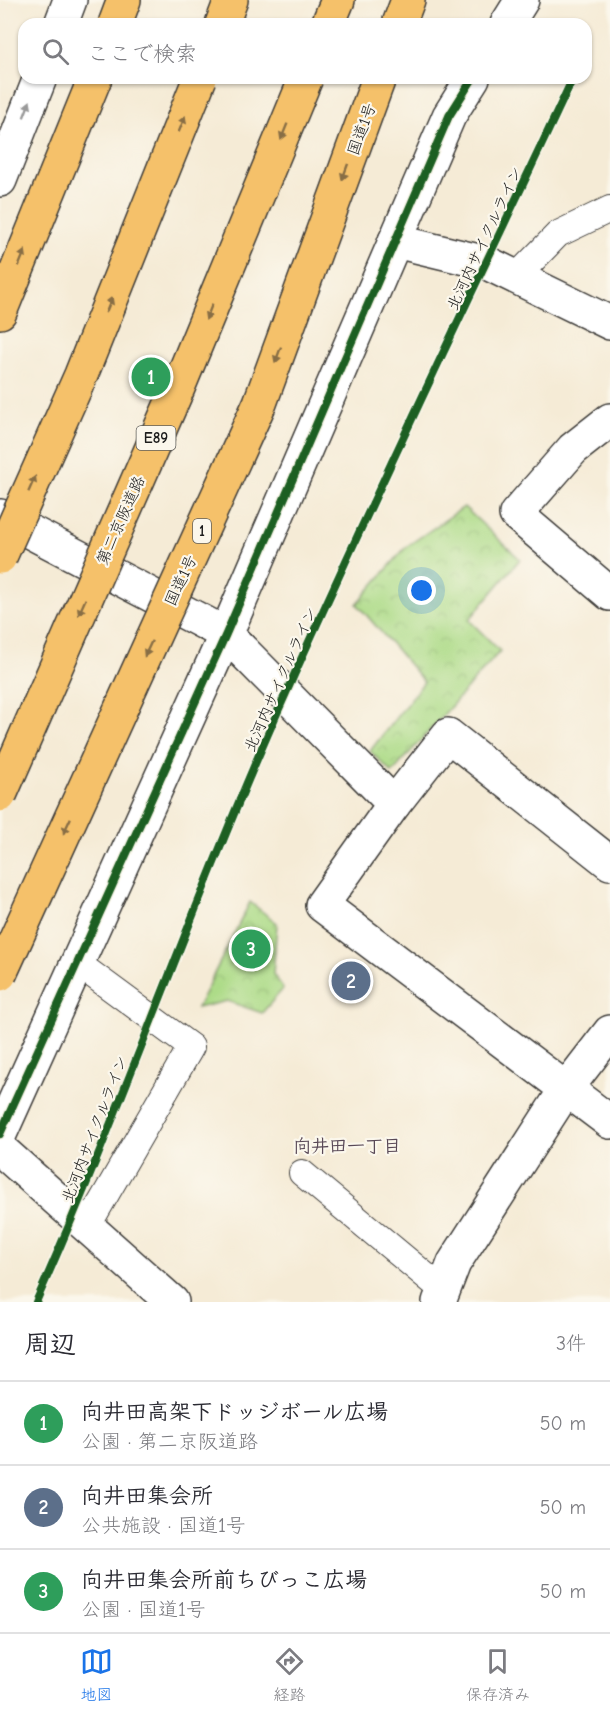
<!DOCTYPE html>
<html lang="ja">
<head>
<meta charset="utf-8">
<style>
  body { margin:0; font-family:"Comic Neue","Klee One",sans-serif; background:#f2f2f3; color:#2b2b33 }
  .you { position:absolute; left:422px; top:591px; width:21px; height:21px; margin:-15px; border:4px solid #fff; border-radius:50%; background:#1a73e8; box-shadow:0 0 0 9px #1a73e833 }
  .badge { display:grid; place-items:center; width:39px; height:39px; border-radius:50%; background:#1a73e8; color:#fff; font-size:20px; font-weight:700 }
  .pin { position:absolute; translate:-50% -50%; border:3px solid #fff; box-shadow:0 2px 6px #0006 }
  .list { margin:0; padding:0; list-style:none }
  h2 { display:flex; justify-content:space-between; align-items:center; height:78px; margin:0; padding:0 24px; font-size:26px }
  h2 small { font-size:20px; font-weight:400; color:#7c7c81 }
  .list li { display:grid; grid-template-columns:39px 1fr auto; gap:18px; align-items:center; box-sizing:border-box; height:84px; padding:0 24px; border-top:2px solid #e1e1e2 }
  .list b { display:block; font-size:22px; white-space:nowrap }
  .list p { margin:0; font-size:20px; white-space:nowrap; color:#7c7c81 }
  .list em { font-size:20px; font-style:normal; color:#7c7c81 }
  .icon { flex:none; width:33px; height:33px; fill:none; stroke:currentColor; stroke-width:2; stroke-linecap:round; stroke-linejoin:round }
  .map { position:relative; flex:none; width:610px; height:1302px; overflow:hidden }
  .search { position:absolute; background:#fff; box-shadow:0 2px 4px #0004; left:18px; right:18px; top:18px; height:66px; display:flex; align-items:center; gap:15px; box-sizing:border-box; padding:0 21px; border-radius:18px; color:#7c7c81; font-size:22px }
  .sheet { height:330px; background:#fff }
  nav { display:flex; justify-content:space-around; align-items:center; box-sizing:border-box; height:84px; border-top:2px solid #e1e1e2; background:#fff; font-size:16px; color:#7c7c81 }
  nav a { display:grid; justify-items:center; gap:3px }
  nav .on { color:#1a73e8 }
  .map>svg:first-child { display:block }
</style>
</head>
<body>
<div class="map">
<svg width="610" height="1302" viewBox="0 0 610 1302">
  <defs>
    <pattern id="park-crowns" width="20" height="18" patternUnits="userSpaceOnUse" patternTransform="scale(1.5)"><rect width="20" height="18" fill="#addb88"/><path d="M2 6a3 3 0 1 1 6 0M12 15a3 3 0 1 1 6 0" fill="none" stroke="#94bb75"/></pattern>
  </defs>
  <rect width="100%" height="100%" fill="#fbf7ec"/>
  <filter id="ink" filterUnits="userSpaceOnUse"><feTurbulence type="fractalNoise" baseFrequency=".0167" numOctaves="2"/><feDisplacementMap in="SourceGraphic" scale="12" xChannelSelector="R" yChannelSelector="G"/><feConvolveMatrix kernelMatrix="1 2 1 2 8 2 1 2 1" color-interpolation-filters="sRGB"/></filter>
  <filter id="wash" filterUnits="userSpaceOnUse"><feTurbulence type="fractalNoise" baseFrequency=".008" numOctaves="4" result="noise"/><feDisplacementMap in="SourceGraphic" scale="24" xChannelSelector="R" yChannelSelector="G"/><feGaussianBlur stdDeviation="1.35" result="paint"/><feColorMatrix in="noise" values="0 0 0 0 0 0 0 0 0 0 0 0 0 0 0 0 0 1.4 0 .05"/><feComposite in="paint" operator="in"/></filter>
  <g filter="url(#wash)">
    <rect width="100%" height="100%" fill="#f5ebd6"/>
    <g fill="url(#park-crowns)" stroke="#647c52" stroke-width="1.5">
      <path d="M 464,507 L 520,559 L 469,620 L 500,651 L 392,773 L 370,751 L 424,682 L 357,604 L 406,547 Z"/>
      <path d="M 250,902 L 277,923 L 273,974 L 283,989 L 262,1013 L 227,1001 L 197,1008 Z"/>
    </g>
  </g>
  <g filter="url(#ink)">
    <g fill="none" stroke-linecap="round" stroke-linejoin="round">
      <g stroke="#3d3b38" stroke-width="28">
        <g id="service">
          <path d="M 516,277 L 558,234 L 610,209"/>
          <path d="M 77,963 L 191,1047 L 87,1227"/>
          <path d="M 302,1173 L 444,1291"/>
        </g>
      </g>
      <g stroke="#3d3b38" stroke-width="36">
        <g id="minor">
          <path d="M 61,24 L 70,0"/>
          <path d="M 507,24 L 522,0"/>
          <path d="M 0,180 L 40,78"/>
          <path d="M 395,241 L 487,263 L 610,323"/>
          <path d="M 610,420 L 573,449 L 516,514 L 610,594"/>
          <path d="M 0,516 L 226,634 L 394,804 L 322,905 L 610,1122"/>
          <path d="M 394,804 L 448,735 L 610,863"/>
          <path d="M 0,1134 L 226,634 L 449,116 L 473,78"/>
          <path d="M 0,1149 L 172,1302"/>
          <path d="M 439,1302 L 454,1263 L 566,1089 L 610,1032"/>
        </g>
      </g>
      <g stroke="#3d3b38" stroke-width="36">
        <g id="trunk">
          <path d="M 115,24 L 124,0"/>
          <path d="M 399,24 L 408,0"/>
          <path d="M 0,312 L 95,78"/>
        </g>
      </g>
      <g stroke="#3d3b38" stroke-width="36">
        <g id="motorway">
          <path d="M 222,24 L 231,0"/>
          <path d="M 328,24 L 338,0"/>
        </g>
      </g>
      <use href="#service" stroke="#fff" stroke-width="26"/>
      <use href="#minor" stroke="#fff" stroke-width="33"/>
      <use href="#trunk" stroke="#f5c16b" stroke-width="33"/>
      <use href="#motorway" stroke="#f5c16b" stroke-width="33"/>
      <g stroke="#3d3b38" stroke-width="36" stroke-linecap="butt">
        <path id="trunk-bridge" d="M 0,974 L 260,403 L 379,78"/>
      </g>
      <g stroke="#3d3b38" stroke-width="36" stroke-linecap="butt">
        <g id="motorway-bridge">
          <path d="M 0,557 L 81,375 L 200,78"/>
          <path d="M 0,795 L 178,388 L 306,78"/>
        </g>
      </g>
      <use href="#trunk-bridge" stroke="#f5c16b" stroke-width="33"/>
      <use href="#motorway-bridge" stroke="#f5c16b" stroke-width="33"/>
      <g stroke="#fbf7ec" stroke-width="11">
        <g id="cycleway">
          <path d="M 0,1134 L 226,634 L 449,116 L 473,78"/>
          <path d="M 36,1302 C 125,1101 196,893 286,693 C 378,486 477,283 573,78"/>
        </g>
      </g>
      <use href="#cycleway" stroke="#1b5e20" stroke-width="8"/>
    </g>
    <defs><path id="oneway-solid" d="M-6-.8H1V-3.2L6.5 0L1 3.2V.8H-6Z" transform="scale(1.5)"/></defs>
    <use fill="#999" href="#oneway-solid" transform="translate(27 109) rotate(-69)"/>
    <g fill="#886e44">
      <use href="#oneway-solid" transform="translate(182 124) rotate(-68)"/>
      <use href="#oneway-solid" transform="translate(284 132) rotate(112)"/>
      <use href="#oneway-solid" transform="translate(345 172) rotate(110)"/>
      <use href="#oneway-solid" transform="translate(22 258) rotate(-68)"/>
      <use href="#oneway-solid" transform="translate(109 305) rotate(-68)"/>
      <use href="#oneway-solid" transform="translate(209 312) rotate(112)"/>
      <use href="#oneway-solid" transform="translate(278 355) rotate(110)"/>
      <use href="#oneway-solid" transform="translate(32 484) rotate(-66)"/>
      <use href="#oneway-solid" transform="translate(82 607) rotate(114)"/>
      <use href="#oneway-solid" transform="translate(148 649) rotate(115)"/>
      <use href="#oneway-solid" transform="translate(67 826) rotate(115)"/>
    </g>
  </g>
  <g text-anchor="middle" stroke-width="4.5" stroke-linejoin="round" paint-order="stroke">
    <g fill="#fbf7ec" stroke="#5f5e5a" stroke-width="1.5">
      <rect x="136.5" y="426" width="39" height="24" rx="4.5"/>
      <rect x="193" y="519" width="18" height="24" rx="4.5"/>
    </g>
    <g font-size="15" font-weight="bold" fill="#1c1c1c">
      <text x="156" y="443">E89</text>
      <text x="202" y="536">1</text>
    </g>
    <g font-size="16" fill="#1c1c1c" stroke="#fbf7ec">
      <text transform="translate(361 129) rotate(-70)" y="6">国道1号</text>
      <text transform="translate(484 238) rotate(-65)" y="6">北河内サイクルライン</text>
      <text transform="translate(120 520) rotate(-66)" y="6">第二京阪道路</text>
      <text transform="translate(180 580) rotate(-65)" y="6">国道1号</text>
      <text transform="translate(280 679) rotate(-66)" y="6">北河内サイクルライン</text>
      <text transform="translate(94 1129) rotate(-69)" y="6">北河内サイクルライン</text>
    </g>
    <g font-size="18" font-weight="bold" fill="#594957" stroke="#fbf7ec">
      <text x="347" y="1152">向井田一丁目</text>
    </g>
  </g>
</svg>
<div class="you"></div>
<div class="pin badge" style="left:151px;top:377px;background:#2e9e5b">1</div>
<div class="pin badge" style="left:351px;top:981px;background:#5c6f8a">2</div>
<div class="pin badge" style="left:251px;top:949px;background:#2e9e5b">3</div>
<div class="search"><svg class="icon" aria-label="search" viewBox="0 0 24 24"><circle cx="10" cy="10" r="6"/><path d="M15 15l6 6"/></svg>ここで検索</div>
</div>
<section class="sheet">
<h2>周辺<small>3件</small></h2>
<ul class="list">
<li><span class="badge" style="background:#2e9e5b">1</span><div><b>向井田高架下ドッジボール広場</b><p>公園 · 第二京阪道路</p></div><em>50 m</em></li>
<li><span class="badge" style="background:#5c6f8a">2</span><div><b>向井田集会所</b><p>公共施設 · 国道1号</p></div><em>50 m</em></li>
<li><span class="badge" style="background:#2e9e5b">3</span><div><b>向井田集会所前ちびっこ広場</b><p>公園 · 国道1号</p></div><em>50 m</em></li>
</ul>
</section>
<nav>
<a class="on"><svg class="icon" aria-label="map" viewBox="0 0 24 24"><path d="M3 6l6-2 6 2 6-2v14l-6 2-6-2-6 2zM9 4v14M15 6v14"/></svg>地図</a>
<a><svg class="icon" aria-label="directions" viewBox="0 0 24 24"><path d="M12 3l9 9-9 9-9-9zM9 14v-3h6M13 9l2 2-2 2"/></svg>経路</a>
<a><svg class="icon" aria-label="saved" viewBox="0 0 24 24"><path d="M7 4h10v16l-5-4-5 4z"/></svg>保存済み</a>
</nav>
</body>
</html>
